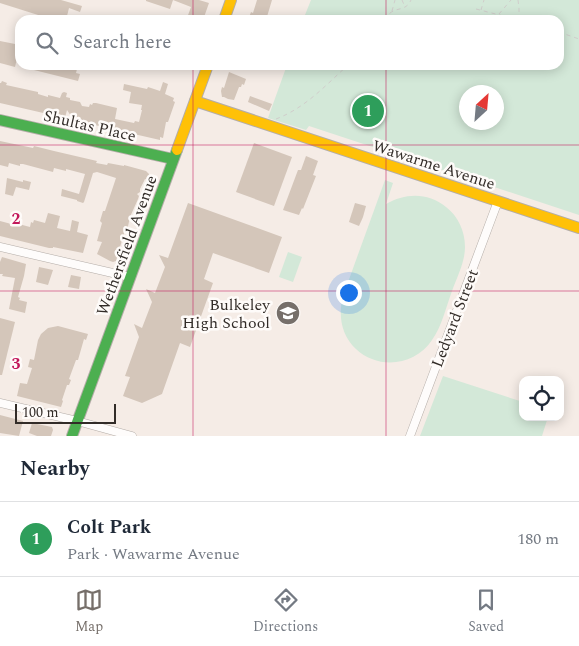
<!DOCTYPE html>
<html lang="en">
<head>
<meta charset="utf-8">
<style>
  body { margin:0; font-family:Spectral,serif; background:#f6f6f7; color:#1f2937 }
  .controls { position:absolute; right:15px; bottom:15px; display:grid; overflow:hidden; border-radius:10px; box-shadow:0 2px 12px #0003 }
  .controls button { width:45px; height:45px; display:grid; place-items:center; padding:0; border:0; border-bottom:1px solid #e0e1e3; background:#fff; color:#1f2937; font:25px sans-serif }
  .compass { position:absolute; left:459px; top:85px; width:45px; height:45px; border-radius:50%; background:#fff; box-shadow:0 2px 12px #0003; rotate:26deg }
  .scale { position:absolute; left:15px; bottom:12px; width:101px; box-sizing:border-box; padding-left:5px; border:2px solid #322c28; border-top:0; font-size:14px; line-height:18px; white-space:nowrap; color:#322c28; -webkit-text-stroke:4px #fefbf9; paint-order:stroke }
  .you { position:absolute; left:348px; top:292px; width:18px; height:18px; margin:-12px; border:4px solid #fff; border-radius:50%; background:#1a73e8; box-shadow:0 0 0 8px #1a73e833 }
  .badge { display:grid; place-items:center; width:32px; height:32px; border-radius:50%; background:#766f6a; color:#fff; font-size:16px; font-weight:700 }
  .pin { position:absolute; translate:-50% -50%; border:2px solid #fff; box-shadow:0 1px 5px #0006 }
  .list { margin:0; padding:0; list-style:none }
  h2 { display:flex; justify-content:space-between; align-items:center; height:65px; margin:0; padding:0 20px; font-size:21px }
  h2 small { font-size:16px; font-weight:400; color:#747a83 }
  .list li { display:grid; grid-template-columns:32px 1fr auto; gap:15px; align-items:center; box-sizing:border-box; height:75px; padding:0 20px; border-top:1px solid #e0e1e3 }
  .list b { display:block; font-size:19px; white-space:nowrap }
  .list p { margin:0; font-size:16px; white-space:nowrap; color:#747a83 }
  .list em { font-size:16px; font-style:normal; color:#747a83 }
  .icon { flex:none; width:28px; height:28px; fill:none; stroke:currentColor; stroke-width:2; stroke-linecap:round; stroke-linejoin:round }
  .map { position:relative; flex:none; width:579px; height:436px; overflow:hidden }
  .search { position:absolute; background:#fff; box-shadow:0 2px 12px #0003; left:15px; right:15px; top:15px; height:55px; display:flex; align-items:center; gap:12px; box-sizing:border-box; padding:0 18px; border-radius:15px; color:#747a83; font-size:19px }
  .sheet { height:140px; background:#fff }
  nav { display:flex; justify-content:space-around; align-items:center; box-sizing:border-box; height:70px; border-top:1px solid #e0e1e3; background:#fff; font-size:14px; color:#747a83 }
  nav a { display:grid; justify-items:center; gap:2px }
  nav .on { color:#766f6a }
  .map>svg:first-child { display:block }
</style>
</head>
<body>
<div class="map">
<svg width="579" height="436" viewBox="0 0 579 436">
  <rect width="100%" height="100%" fill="#f5ece6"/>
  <g fill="#d3e8d8" fill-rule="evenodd">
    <path d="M 311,0 L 579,0 L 579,215 L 309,126 L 306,130 L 268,118 L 287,65 L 559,65 L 559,20 L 303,20 ZM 466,92 L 496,92 L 496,122 L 466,122 Z"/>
    <path d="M 385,180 L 393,183 L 386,204 C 405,193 428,192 446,207 C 458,216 465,231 465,247 C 465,262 457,277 452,291 C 446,307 442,326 432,340 C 415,366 378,370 356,349 C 341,335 338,315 343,296 Z"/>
    <path d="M 288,252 L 302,257 L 293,282 L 279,277 Z"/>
    <path d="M 443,376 L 523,402 L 523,417 L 548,417 L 542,436 L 420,436 Z"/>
  </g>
  <g fill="#d4c6ba">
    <path d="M 0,0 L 61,0 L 82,6 L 80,12 L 69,8 L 66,20 L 54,20 L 0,3 Z"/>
    <path d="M 146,0 L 173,0 L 170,9 L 146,1 Z"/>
    <path d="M 173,0 L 199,0 L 209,3 L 203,20 L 188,20 L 189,19 L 187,18 L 191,7 Z"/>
    <path d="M 257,0 L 272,0 L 266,20 L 248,20 L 251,12 L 253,13 Z"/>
    <path d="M 0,41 L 20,45 L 20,54 L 18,54 L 15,67 L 0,63 Z"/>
    <path d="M 35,65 L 40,65 L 56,69 L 56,65 L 78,65 L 76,73 L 80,74 L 78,81 L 34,70 Z"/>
    <path d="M 229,72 L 246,79 L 244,85 L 242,84 L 241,87 L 239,87 L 234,100 L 228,99 L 224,97 L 222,97 L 221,91 L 222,87 L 224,88 Z"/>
    <path d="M 2,81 L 7,83 L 6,85 L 38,92 L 38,94 L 48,97 L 48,95 L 60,98 L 62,93 L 64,92 L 67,93 L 66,97 L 70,98 L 70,100 L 80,102 L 82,106 L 89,107 L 90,104 L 92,105 L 93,103 L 96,103 L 117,108 L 115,119 L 134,123 L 135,121 L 139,122 L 142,110 L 141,110 L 142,105 L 129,103 L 131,92 L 123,90 L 124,84 L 147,89 L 148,87 L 160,91 L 163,82 L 168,84 L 165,94 L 174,98 L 173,101 L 175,102 L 168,122 L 166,122 L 163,138 L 160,137 L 160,140 L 86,123 L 87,121 L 73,119 L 67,110 L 65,118 L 0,103 L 0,83 L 1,83 Z"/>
    <path d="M 250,96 L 272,104 L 269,111 L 248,102 Z"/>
    <path d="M 0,141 L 33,148 L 34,146 L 54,151 L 97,161 L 96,163 L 107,165 L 108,163 L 124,166 L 124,165 L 146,171 L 149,174 L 148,180 L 145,179 L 140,189 L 140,192 L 137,194 L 139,196 L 138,199 L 130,217 L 127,231 L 125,230 L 116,261 L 113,262 L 110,261 L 97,254 L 102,242 L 97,241 L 102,223 L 100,221 L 103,211 L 105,211 L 116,178 L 97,172 L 93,173 L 84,202 L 83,203 L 77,201 L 77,200 L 61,196 L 62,189 L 79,194 L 85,174 L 66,169 L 66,171 L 54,168 L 53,172 L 23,164 L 20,164 L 20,166 L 9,163 L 8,167 L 0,165 Z"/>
    <path d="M 254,143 L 292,157 L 274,206 L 236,192 Z"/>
    <path d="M 306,156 L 318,161 L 313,175 L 316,176 L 303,209 L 302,208 L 299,215 L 283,210 L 298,170 L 301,170 Z"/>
    <path d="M 7,178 L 23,182 L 23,180 L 31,182 L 29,190 L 16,187 L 13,196 L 5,194 Z"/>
    <path d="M 188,203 L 282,237 L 269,273 L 213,253 L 204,279 L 213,283 L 190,347 L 180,343 L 162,394 L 142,403 L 123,396 L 130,377 L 125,376 L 139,337 L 134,324 L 142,328 L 152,302 L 146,289 L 155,293 L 165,267 L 159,255 L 168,258 Z"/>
    <path d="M 355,203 L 366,206 L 363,217 L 359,226 L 349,222 Z"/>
    <path d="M 48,213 L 60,216 L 57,228 L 70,231 L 72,220 L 79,222 L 77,232 L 88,235 L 83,253 L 53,247 L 53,248 L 49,248 L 0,236 L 0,221 L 15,225 L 15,223 L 30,227 L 31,222 L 33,223 L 34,220 L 45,223 Z"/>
    <path d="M 2,257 L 26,264 L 24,276 L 18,297 L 20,298 L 19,300 L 27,302 L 25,313 L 9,309 L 15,278 L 2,276 L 3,274 L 0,274 L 0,262 Z"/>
    <path d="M 39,267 L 53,270 L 48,285 L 36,282 Z"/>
    <path d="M 71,275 L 81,277 L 79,289 L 68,287 Z"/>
    <path d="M 0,318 L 15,322 L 2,375 L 0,375 Z"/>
    <path d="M 58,326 L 88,334 L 86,340 L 84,339 L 78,360 L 76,360 L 69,379 L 71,380 L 69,385 L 67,385 L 62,400 L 63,401 L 61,407 L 17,396 L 20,383 L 27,384 L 32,368 L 28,367 L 30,359 L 34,360 L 38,340 L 41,334 L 48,328 Z"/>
    <path d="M 0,415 L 23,421 L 19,436 L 0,433 Z"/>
    <path d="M 32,423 L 52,427 L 53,430 L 51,436 L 37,436 L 29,433 Z"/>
  </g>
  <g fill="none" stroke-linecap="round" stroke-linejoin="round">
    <g stroke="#b4ada8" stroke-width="9">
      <g id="street">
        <path d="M 0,247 L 130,277"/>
        <path d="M 0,403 L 77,421 L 132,436"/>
        <path d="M 410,436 L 498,201"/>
      </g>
    </g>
    <g stroke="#b4ada8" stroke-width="12">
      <g id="fast">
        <path d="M 0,120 L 173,159"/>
        <path d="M 72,436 L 177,150"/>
      </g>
    </g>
    <g stroke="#b4ada8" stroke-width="12">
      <g id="slow">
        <path d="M 224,20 L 231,0"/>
        <path d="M 195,101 L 579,228"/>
        <path d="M 177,150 L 208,65"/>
      </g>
    </g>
    <g stroke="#d0cdcb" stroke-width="1" stroke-dasharray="4 4" stroke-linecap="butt">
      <path d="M 402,0 L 405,7"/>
      <path d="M 518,0 L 519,8 L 519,20 L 520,20"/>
      <path d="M 476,9 L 519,20"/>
      <path d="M 481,10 L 484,0"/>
      <path d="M 392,11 L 395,0"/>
      <path d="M 499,14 L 511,0"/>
      <path d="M 385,20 C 387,18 388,15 390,13 C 398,7 406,11 411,0"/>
      <path d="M 559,32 L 579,39"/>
      <path d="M 276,119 C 305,108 325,86 348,65"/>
    </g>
    <use href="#street" stroke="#fefcfb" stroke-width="8"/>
    <use href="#fast" stroke="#4caf50" stroke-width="10"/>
    <use href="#slow" stroke="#ffc107" stroke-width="10"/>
  </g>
  <path fill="none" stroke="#c2185b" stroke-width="1" stroke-opacity="0.55" d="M 193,0 L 193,20M 386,0 L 386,20M 193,65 L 193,436M 386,65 L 386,436M 0,145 L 579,145M 0,291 L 579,291"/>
  <defs>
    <g id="school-disc" transform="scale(1.25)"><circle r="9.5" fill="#766f6a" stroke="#fefbf9"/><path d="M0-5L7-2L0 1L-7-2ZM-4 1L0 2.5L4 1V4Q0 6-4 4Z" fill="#fff"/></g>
  </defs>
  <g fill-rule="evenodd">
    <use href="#school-disc" x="288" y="313"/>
  </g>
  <g text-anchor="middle" stroke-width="5" stroke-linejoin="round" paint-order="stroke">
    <g font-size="16" fill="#322c28" stroke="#fefbf9">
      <text transform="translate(90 125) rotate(13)" y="6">Shultas Place</text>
      <text transform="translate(434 164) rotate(18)" y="6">Wawarme Avenue</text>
      <text transform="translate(126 245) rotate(-70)" y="6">Wethersfield Avenue</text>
      <text transform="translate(454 318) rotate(-69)" y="6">Ledyard Street</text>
    </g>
    <g font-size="16" fill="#322c28" stroke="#fefbf9" text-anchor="end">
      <text x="270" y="310">Bulkeley<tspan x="270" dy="18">High School</tspan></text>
    </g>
  </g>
  <g font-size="16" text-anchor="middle" font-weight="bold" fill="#c2185b" stroke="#fefbf9" stroke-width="5" stroke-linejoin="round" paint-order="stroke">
    <text x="16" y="224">2</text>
    <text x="16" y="369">3</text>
  </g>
</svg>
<div class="controls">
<button><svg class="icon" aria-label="locate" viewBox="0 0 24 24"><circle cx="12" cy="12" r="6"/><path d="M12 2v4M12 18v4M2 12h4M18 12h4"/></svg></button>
</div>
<svg class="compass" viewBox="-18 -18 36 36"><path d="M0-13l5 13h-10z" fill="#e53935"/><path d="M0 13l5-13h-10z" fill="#747a83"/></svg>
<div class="scale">100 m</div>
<div class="you"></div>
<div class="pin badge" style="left:368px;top:111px;background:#2e9e5b">1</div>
<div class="search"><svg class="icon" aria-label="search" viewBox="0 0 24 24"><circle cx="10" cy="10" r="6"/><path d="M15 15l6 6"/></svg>Search here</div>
</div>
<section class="sheet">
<h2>Nearby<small></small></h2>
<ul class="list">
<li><span class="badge" style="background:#2e9e5b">1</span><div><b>Colt Park</b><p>Park · Wawarme Avenue</p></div><em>180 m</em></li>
</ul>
</section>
<nav>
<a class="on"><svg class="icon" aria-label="map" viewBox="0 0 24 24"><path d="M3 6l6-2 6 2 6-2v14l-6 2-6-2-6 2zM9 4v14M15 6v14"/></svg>Map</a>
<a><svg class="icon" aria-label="directions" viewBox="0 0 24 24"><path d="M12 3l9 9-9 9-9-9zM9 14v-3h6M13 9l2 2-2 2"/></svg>Directions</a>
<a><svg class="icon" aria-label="saved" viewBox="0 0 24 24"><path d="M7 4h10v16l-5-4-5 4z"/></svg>Saved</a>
</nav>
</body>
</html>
